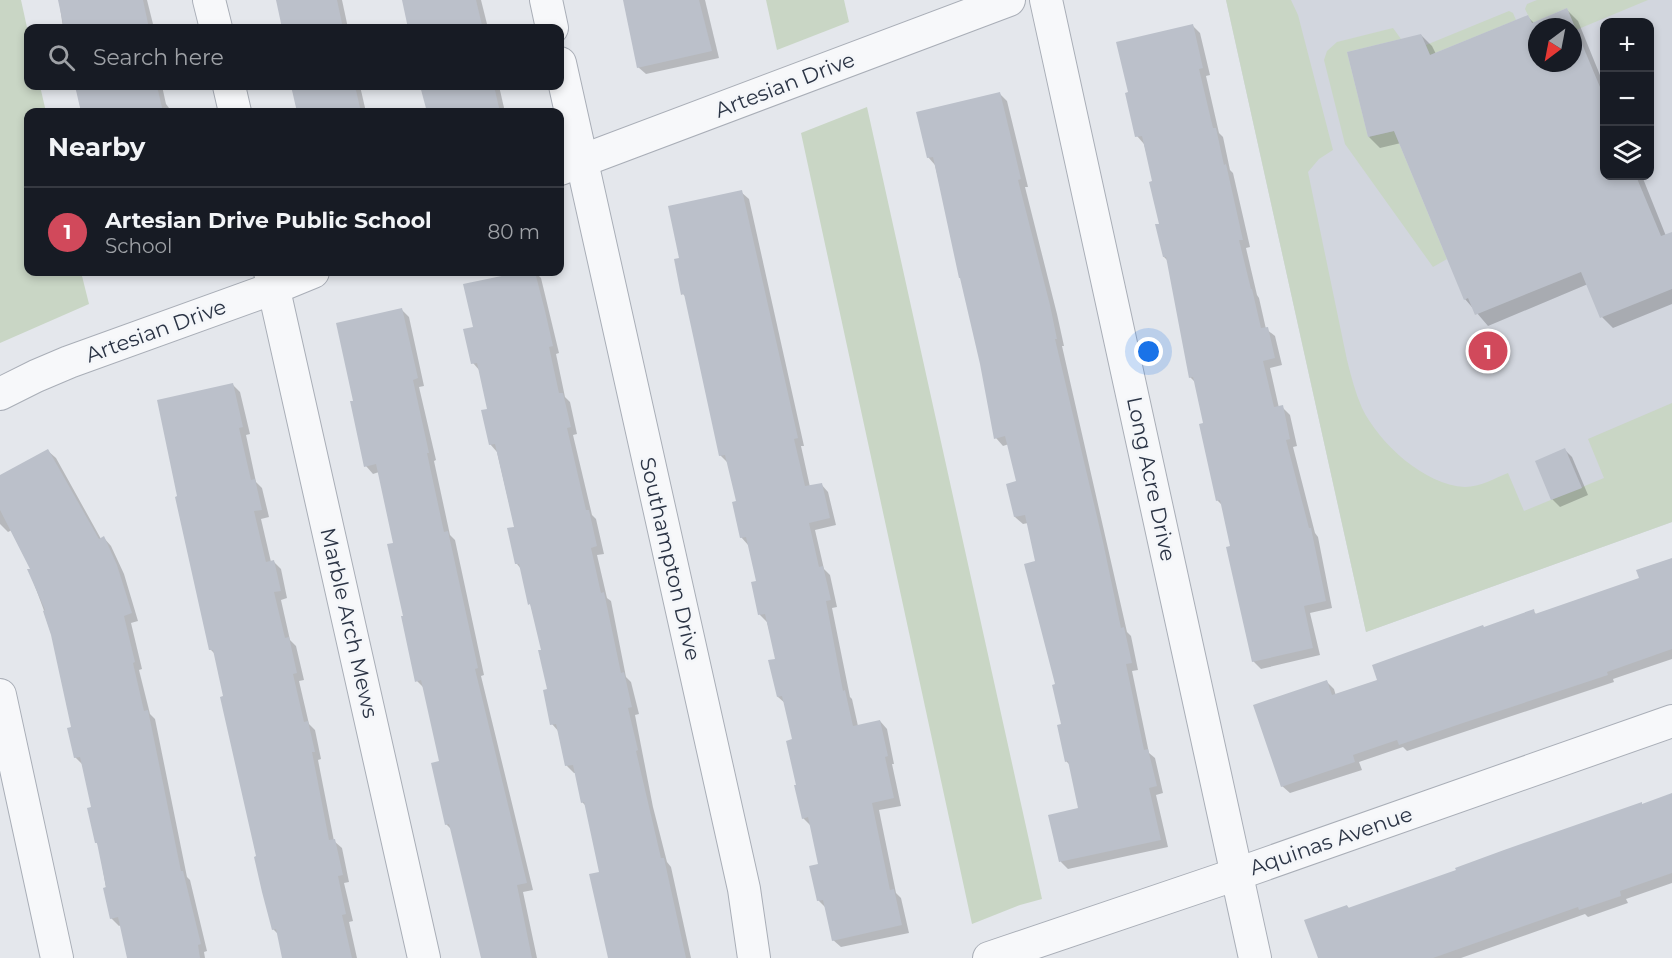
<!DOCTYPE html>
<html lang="en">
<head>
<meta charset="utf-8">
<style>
  body { margin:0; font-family:Montserrat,sans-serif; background:#20242c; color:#f1f3f6 }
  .controls { position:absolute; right:18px; top:18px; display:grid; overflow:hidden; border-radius:12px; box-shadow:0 3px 9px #0003 }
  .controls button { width:54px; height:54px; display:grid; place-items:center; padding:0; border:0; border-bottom:2px solid #363941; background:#171b24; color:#f1f3f6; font:30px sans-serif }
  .compass { position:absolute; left:1528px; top:18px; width:54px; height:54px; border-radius:50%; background:#171b24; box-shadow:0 3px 9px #0003; rotate:212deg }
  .you { position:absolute; left:1149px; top:352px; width:21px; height:21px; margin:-15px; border:4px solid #fff; border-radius:50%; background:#1a73e8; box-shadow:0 0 0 9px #1a73e833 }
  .badge { display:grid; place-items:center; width:39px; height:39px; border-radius:50%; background:#d1495b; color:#fff; font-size:20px; font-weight:700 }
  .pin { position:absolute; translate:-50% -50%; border:3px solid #fff; box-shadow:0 2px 6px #0006 }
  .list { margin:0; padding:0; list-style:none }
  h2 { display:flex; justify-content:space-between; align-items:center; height:78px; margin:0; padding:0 24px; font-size:26px }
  h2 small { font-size:20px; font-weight:400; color:#9ea1a6 }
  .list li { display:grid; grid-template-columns:39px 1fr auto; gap:18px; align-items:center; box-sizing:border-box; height:90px; padding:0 24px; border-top:2px solid #363941 }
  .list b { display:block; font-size:22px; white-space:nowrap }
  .list p { margin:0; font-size:20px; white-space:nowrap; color:#9ea1a6 }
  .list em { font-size:20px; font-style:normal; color:#9ea1a6 }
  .icon { flex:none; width:33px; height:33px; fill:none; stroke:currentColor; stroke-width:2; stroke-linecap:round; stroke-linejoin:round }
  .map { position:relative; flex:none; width:1672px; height:958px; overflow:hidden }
  .search { position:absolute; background:#171b24; box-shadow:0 3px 9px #0003; left:24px; top:24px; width:540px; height:66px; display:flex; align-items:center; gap:15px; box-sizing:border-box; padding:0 21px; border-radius:12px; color:#9ea1a6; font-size:22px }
  .panel { position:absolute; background:#171b24; box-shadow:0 3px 9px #0003; left:24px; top:108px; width:540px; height:168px; border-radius:12px }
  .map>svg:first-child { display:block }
</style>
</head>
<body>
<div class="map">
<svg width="1672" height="958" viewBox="0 0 1672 958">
  <rect width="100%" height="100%" fill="#e4e7ec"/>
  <path fill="#d2d6de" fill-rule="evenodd" d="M 1226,0 L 1672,0 L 1672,522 L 1366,632 ZM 1604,22 L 1650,22 L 1650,176 L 1604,176 ZM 1537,27 L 1573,27 L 1573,63 L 1537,63 Z"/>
  <g fill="#c9d6c5">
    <path d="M 0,0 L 21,0 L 28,32 L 28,86 L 40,86 L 46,112 L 28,112 L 28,272 L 81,272 L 89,304 L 0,343 Z"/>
    <path d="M 766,0 L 844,0 L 849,22 L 777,50 Z"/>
    <path d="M 1226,0 L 1291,0 L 1298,15 L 1333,150 L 1319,159 L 1308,172 L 1347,360 C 1351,376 1355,392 1362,408 C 1379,443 1424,485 1465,487 C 1480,487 1495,478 1508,473 L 1524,511 L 1604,478 L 1588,439 L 1672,403 L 1672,522 L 1366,632 Z"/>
    <path d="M 1537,0 L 1648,0 L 1576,30 L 1567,8 L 1532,23 L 1525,9 L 1527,4 Z"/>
    <path d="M 1509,11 L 1513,13 L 1516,20 L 1430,55 L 1426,45 Z"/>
    <path d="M 1393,28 L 1401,39 L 1347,52 L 1368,137 L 1394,131 L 1447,259 L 1433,267 L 1345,144 L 1324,60 L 1327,51 L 1337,42 Z"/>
    <path d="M 867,107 L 1042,899 L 1020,905 L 972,924 L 801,133 Z"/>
  </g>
  <g fill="#0003" fill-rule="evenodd">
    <path d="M 59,0 L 147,0 L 154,28 L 63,28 Z"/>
    <path d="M 278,0 L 342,0 L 348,28 L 284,28 Z"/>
    <path d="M 403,0 L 481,0 L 488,28 L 409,28 Z"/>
    <path d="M 624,0 L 705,0 L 719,58 L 646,74 L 638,67 Z"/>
    <path d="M 1567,10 L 1578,21 L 1604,85 L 1604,176 L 1642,176 L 1666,236 L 1672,240 L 1672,304 L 1613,328 L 1602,317 L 1588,284 L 1488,326 L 1465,299 L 1401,143 L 1380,148 L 1369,137 L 1421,35 L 1432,46 L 1436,54 L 1528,17 L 1534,23 ZM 1537,27 L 1573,27 L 1573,63 L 1537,63 Z"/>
    <path d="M 1193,26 L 1200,33 L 1210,75 L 1206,76 L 1219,133 L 1223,137 L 1230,170 L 1233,173 L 1250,247 L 1246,248 L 1257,295 L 1259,298 L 1266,329 L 1275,336 L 1282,365 L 1270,368 L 1279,408 L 1282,407 L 1290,415 L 1297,446 L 1293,447 L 1315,533 L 1318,537 L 1332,608 L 1310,613 L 1320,655 L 1261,669 L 1253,661 L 1232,547 L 1223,506 L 1217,500 L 1205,424 L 1195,382 L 1190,377 L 1168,261 L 1164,257 L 1154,182 L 1144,144 L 1137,136 Z"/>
    <path d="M 76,86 L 162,86 L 166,104 L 172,112 L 86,112 L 82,109 Z"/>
    <path d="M 292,86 L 360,86 L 366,112 L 298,112 Z"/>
    <path d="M 421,86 L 499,86 L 505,112 L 428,112 Z"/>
    <path d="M 1000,94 L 1007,101 L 1028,187 L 1025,187 L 1057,314 L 1064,346 L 1062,346 L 1127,632 L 1131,636 L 1138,670 L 1132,671 L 1149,753 L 1155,758 L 1163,793 L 1156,795 L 1168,847 L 1068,869 L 1061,862 L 1050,816 L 1080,809 L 1070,765 L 1066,761 L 1063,725 L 1037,562 L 1028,523 L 1023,524 L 1015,517 L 1018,483 L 1009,444 L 1003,446 L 996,438 L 982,364 L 935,165 L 928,157 Z"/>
    <path d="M 741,192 L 749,199 L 804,446 L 801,446 L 810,487 L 821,484 L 828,492 L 836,525 L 815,530 L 824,569 L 830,575 L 837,607 L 832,608 L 850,697 L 852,699 L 858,726 L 880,721 L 887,729 L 894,764 L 892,764 L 901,806 L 879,810 L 896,893 L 901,898 L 909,933 L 841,947 L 833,940 L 826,908 L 818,900 L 820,865 L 811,826 L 803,818 L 794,740 L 786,704 L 778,697 L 777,660 L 767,622 L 760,615 L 757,582 L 749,546 L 741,537 L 737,502 L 728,463 L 720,455 L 686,297 L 683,294 L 681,259 Z"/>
    <path d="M 528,272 L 535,272 L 541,278 L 559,353 L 556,354 L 565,397 L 570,402 L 577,434 L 573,435 L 592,515 L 596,519 L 604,554 L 597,555 L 607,598 L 611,601 L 626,677 L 631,682 L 639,714 L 635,715 L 653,807 L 667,862 L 671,867 L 691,958 L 610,958 L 601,873 L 586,806 L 582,802 L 576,773 L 574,773 L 567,766 L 559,732 L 552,724 L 543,651 L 521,569 L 517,564 L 515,528 L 497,452 L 490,444 L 489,410 L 480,371 L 473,363 L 475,328 L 465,285 Z"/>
    <path d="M 402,310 L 409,317 L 424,386 L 419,387 L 436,460 L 434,461 L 450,535 L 455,540 L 484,675 L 481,676 L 533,890 L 523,892 L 537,958 L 483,958 L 452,830 L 446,824 L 441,762 L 425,689 L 417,681 L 405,617 L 395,544 L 379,472 L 373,474 L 366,466 L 355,402 Z"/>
    <path d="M 233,385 L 240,392 L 250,434 L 246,435 L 256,482 L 262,488 L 269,517 L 261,519 L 271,562 L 274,562 L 281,569 L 287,598 L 281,600 L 290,640 L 296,646 L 304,680 L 299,681 L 309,724 L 315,730 L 321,759 L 318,760 L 334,841 L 342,848 L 349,882 L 344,883 L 353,921 L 349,922 L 357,958 L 283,958 L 278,934 L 273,929 L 215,654 L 211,650 Z"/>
    <path d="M 1565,450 L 1572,457 L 1588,495 L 1560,507 L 1552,499 Z"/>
    <path d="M 48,451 L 56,458 L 101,539 L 104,538 L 111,546 L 124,574 L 138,621 L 131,623 L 142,669 L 139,670 L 150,714 L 155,719 L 187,877 L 190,880 L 207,951 L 204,952 L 205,958 L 128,958 L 121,925 L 119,926 L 111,918 L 99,846 L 96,842 L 93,808 L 83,765 L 75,757 L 73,728 L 53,635 L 29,570 L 32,569 L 12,530 L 8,532 L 0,524 L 0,477 Z"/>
    <path d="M 1672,559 L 1672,659 L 1613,679 L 1614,682 L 1407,751 L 1403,747 L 1359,762 L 1362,770 L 1290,793 L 1282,786 L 1327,682 L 1334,689 L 1336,696 L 1379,681 L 1533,611 L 1537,615 L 1641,579 Z"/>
    <path d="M 1672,795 L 1672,883 L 1626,899 L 1628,903 L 1588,917 L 1585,914 L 1461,958 L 1319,958 L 1347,906 L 1350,909 Z"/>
  </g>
  <g fill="#bbc0ca" fill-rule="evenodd">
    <path d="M 58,0 L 143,0 L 149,28 L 64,28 Z"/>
    <path d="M 276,0 L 337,0 L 343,28 L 282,28 Z"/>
    <path d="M 402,0 L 476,0 L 482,25 L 468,28 L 408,28 Z"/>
    <path d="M 623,0 L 699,0 L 712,51 L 637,68 Z"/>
    <path d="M 1567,8 L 1605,99 L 1605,176 L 1636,176 L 1661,236 L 1672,232 L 1672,289 L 1600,318 L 1581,272 L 1475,315 L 1468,298 L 1464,300 L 1394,131 L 1368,137 L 1347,52 L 1421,34 L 1430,55 L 1528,15 L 1532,23 ZM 1537,27 L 1573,27 L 1573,63 L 1537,63 Z"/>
    <path d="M 1193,24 L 1203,68 L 1199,69 L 1213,128 L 1216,128 L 1224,165 L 1226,164 L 1243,240 L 1239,240 L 1251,289 L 1252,289 L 1261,328 L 1268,327 L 1275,358 L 1263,361 L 1274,407 L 1283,405 L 1290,439 L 1286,440 L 1309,528 L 1311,528 L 1326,601 L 1304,606 L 1313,648 L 1252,662 L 1226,547 L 1230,546 L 1220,500 L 1216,501 L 1199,424 L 1203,423 L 1193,377 L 1189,378 L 1166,257 L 1163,257 L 1155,224 L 1159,224 L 1149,182 L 1152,181 L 1142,136 L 1135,137 L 1125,93 L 1128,92 L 1116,42 Z"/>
    <path d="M 75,86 L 157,86 L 163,112 L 81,112 Z"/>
    <path d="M 291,86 L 355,86 L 361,112 L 297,112 Z"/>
    <path d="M 420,86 L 494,86 L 500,112 L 427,112 Z"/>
    <path d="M 1000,92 L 1021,179 L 1018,180 L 1050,305 L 1057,339 L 1055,339 L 1103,542 L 1121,628 L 1124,627 L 1132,663 L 1126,664 L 1144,750 L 1148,749 L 1157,786 L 1149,788 L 1161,840 L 1059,862 L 1048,815 L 1078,808 L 1068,761 L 1065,762 L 1057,725 L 1061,724 L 1052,685 L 1055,684 L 1024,564 L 1035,561 L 1025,515 L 1014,517 L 1006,484 L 1016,481 L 1005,436 L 994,439 L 980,364 L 960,278 L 959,278 L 933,157 L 927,158 L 916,112 Z"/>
    <path d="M 742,190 L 798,438 L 794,439 L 805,486 L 822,483 L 830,518 L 809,523 L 819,567 L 823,566 L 831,600 L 826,601 L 843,691 L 845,690 L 853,726 L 880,720 L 888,756 L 885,757 L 894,798 L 872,803 L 890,890 L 894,889 L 902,925 L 832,941 L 823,900 L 817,901 L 809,866 L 818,864 L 808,817 L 802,819 L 794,785 L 796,785 L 786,741 L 792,739 L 782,696 L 777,697 L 768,660 L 775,659 L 765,614 L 758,615 L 751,582 L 756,581 L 746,537 L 740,538 L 732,502 L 736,501 L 725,455 L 719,456 L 684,294 L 681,295 L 674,259 L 679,258 L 668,206 Z"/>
    <path d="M 521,272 L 535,272 L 545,311 L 553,346 L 549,347 L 559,393 L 563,393 L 571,427 L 567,428 L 586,510 L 589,510 L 597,546 L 591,548 L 601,593 L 604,592 L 621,673 L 624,672 L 632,707 L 628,708 L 638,750 L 636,751 L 661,858 L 664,858 L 686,958 L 608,958 L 589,874 L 599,872 L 584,802 L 581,803 L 573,765 L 565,766 L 556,724 L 550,725 L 543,690 L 547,689 L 538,650 L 541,650 L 530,604 L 528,605 L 519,564 L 515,564 L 507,528 L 514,527 L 495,444 L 489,445 L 481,410 L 487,409 L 477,363 L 471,364 L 463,329 L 473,327 L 463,284 Z"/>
    <path d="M 402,308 L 418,378 L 413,380 L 429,453 L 427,453 L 444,532 L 448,531 L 478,668 L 475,669 L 527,883 L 517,885 L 532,958 L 481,958 L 449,824 L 445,825 L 431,763 L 439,761 L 421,680 L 415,682 L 401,616 L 403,616 L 387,544 L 393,543 L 376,464 L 364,467 L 350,401 L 353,401 L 336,323 Z"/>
    <path d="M 233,383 L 243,427 L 239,428 L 251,480 L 255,479 L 262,510 L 254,511 L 266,562 L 274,560 L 281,591 L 274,592 L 285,638 L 289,637 L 297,673 L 293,674 L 304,722 L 308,721 L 315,752 L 312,752 L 329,840 L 335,839 L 343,875 L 338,876 L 346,914 L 342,915 L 352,958 L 282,958 L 276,929 L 272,930 L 262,892 L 254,857 L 256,856 L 220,697 L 223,696 L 213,650 L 209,650 L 175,497 L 177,496 L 157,400 Z"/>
    <path d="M 1565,448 L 1582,488 L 1551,500 L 1535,461 Z"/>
    <path d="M 48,449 L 99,539 L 104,536 L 117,565 L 132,613 L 124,616 L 135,662 L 133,663 L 144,711 L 148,710 L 181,871 L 183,871 L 201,944 L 198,945 L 200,958 L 127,958 L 118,917 L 110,919 L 103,888 L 106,887 L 97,843 L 95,843 L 87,808 L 91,807 L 80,757 L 74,758 L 67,728 L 71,727 L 51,635 L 43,611 L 45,610 L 27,569 L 30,569 L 0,510 L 0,475 Z"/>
    <path d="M 1672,558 L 1672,649 L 1607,672 L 1608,675 L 1460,724 L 1399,745 L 1397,740 L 1353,755 L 1355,762 L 1281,787 L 1253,705 L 1327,680 L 1332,695 L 1377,680 L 1372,665 L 1483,625 L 1484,627 L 1534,609 L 1535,614 L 1639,578 L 1636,570 Z"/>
    <path d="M 1672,793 L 1672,873 L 1620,891 L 1621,896 L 1579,910 L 1578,907 L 1433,958 L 1318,958 L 1304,920 L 1347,905 L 1348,908 L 1456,870 L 1455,868 L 1504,850 L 1642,802 L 1642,804 Z"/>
  </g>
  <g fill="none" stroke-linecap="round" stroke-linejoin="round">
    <g stroke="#a9aeb7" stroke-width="34">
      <g id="minor">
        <path d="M 209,0 L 216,28"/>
        <path d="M 546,0 L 552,28"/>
        <path d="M 1046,0 L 1255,958"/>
        <path d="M 560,63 L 744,889 L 754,958"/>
        <path d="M 229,86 L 235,112"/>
        <path d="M 560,169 L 1009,0"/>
        <path d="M 270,272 L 424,958"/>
        <path d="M 0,394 L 36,376 L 69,362 L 274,288 L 313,272"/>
        <path d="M 0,695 L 57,958"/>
        <path d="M 989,958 L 1237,874 L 1672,721"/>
      </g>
    </g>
    <use href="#minor" stroke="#f7f8fa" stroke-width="32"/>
  </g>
  <g text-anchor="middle" stroke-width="5" stroke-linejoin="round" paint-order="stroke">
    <g font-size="21" fill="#2b3445" stroke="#f4f6f9">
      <text transform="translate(785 85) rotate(-21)" y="7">Artesian Drive</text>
      <text transform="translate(156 331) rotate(-20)" y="7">Artesian Drive</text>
      <text transform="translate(1151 479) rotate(78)" y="7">Long Acre Drive</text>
      <text transform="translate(670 559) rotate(77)" y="7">Southampton Drive</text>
      <text transform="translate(349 623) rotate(77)" y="7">Marble Arch Mews</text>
      <text transform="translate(1331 841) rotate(-19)" y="7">Aquinas Avenue</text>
    </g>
  </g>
</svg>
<div class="controls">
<button>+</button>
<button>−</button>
<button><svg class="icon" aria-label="layers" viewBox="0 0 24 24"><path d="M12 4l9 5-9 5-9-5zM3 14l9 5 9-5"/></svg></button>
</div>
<svg class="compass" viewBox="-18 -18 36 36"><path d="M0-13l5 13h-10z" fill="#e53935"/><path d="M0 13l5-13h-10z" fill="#9ea1a6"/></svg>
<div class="you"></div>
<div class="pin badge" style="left:1488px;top:351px">1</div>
<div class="search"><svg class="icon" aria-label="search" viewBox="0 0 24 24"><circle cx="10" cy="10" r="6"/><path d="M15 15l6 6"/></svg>Search here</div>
<section class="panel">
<h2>Nearby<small></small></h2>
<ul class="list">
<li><span class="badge">1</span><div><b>Artesian Drive Public School</b><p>School</p></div><em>80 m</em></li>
</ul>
</section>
</div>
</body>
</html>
